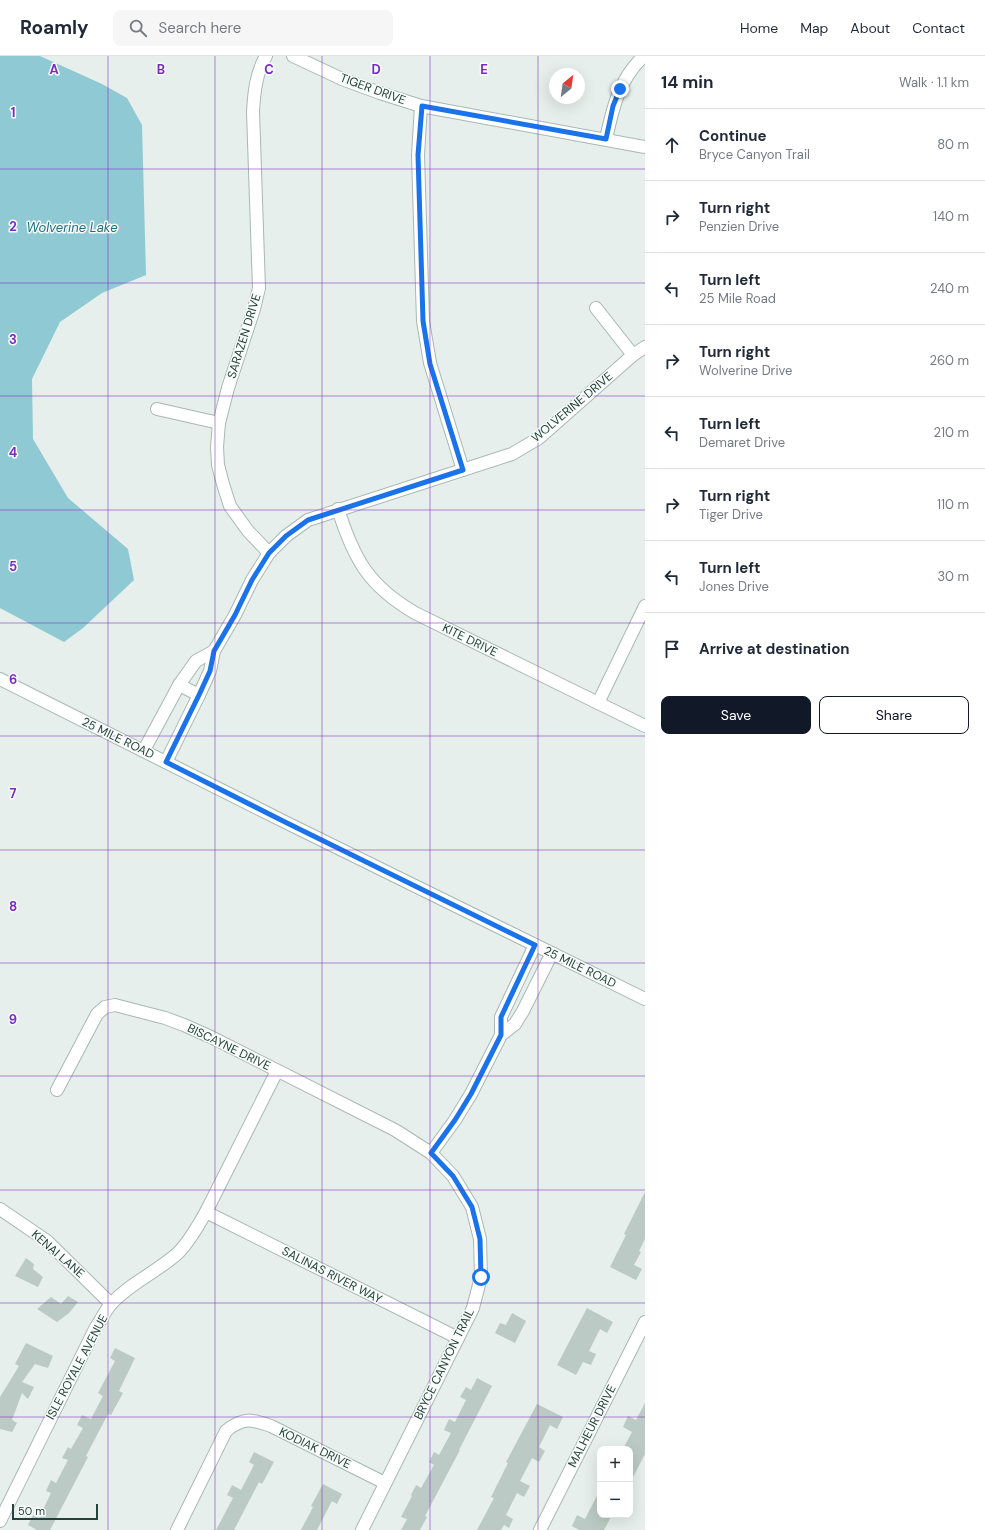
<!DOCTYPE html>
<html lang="en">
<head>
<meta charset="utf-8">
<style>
  body { margin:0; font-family:"DM Sans",sans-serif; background:#f6f6f7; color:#1f2937 }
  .controls { position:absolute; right:12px; bottom:12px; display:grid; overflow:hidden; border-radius:8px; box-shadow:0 4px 16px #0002 }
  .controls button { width:36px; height:36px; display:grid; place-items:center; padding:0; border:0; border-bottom:1px solid #e0e1e3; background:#fff; color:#1f2937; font:20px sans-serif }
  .compass { position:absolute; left:549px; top:12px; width:36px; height:36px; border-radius:50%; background:#fff; box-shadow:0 4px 16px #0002; rotate:29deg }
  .scale { position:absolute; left:12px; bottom:10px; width:86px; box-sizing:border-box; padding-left:4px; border:2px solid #24423a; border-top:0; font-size:11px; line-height:14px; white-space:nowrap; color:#24423a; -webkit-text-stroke:3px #f7fbf9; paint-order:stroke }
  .stop { position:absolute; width:12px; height:12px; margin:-9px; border:3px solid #1a73e8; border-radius:50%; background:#fff }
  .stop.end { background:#1a73e8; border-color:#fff; box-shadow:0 1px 4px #0008 }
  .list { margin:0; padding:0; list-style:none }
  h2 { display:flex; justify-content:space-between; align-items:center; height:52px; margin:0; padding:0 16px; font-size:17px }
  h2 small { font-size:13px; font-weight:400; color:#747a83 }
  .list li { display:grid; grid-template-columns:26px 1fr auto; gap:12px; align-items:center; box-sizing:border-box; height:72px; padding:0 16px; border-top:1px solid #e0e1e3 }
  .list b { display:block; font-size:15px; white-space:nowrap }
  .list p { margin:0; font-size:13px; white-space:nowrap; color:#747a83 }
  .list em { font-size:13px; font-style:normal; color:#747a83 }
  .actions { display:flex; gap:8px; padding:12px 16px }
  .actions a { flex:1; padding:9px 0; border:1px solid #111827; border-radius:8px; text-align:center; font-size:14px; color:#111827 }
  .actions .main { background:#111827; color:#fff }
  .icon { flex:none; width:22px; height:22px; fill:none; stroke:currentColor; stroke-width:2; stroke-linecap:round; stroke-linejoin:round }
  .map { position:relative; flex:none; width:645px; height:1474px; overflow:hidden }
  header { display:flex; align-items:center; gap:24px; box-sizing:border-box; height:56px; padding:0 20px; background:#fff; border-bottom:1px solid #e0e1e3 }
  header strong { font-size:19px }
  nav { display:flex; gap:22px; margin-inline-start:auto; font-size:14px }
  .search { width:280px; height:36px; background:#f6f6f7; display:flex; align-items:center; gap:10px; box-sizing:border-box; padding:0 14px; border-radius:8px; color:#747a83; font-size:15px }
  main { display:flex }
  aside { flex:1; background:#fff }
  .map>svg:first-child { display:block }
</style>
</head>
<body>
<header>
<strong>Roamly</strong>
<div class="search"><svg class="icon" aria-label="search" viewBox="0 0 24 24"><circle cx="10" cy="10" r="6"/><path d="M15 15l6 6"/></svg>Search here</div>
<nav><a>Home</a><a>Map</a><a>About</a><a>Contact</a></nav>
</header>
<main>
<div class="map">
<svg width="645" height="1474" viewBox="0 0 645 1474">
  <rect width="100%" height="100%" fill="#e6efeb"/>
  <path fill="#8ec9d4" d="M 0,0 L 40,0 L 102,28 L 127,42 L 142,69 L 146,219 L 102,237 L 60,266 L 32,323 L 33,383 L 68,442 L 128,493 L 134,524 L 83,572 L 64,586 L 0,552 Z"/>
  <g fill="#bbcac4">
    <path d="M 645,1136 L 645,1183 L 639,1195 L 641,1196 L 634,1209 L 642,1213 L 636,1224 L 610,1211 L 626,1179 L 624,1178 Z"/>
    <path d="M 26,1202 L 34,1208 L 33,1213 L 43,1221 L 38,1231 L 15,1220 Z"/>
    <path d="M 68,1240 L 78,1246 L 69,1257 L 57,1266 L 37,1253 L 51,1241 L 61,1248 Z"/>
    <path d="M 587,1252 L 613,1266 L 607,1277 L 600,1273 L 589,1295 L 596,1298 L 591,1309 L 583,1306 L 576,1319 L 557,1309 Z"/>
    <path d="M 512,1257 L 526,1265 L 515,1287 L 495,1277 L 500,1267 L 506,1269 Z"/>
    <path d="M 26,1287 L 53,1300 L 48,1312 L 35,1308 L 22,1326 L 34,1331 L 28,1343 L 22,1337 L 12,1364 L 17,1367 L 12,1376 L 0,1373 L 0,1341 L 19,1310 L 15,1308 Z"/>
    <path d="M 115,1292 L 135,1302 L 119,1335 L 123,1337 L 111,1359 L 108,1358 L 86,1400 L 88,1401 L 50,1474 L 37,1474 L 28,1469 L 33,1459 L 39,1462 L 51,1437 L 46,1435 L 51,1424 L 56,1427 L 68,1404 L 62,1402 L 68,1391 L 71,1393 L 83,1372 L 77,1369 L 82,1359 L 91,1363 L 103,1340 L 98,1337 L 115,1305 L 110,1302 Z"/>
    <path d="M 477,1322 L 492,1330 L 459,1394 L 460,1394 L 425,1460 L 427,1461 L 420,1474 L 401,1474 L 407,1463 L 401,1461 L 412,1440 L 411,1439 L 416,1429 L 421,1432 L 434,1409 L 429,1406 L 434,1396 L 439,1399 L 451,1377 L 444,1374 L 449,1363 L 455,1366 L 466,1344 L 460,1341 L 466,1331 L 471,1334 Z"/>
    <path d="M 645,1347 L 645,1398 L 630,1427 L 630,1393 L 623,1393 L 632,1376 L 623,1371 L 628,1360 L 636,1364 Z"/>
    <path d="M 537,1348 L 563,1361 L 557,1373 L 550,1369 L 539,1391 L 545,1395 L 539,1406 L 532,1402 L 520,1425 L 530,1430 L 524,1441 L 517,1437 L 506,1459 L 513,1463 L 509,1472 L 504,1469 L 501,1474 L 477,1474 L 494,1442 L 491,1441 L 508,1407 L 506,1406 Z"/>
    <path d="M 254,1396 L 274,1406 L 262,1428 L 259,1426 L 234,1474 L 216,1474 L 233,1442 L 227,1439 L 232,1429 L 241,1434 L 254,1409 L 249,1406 Z"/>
    <path d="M 323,1428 L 342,1438 L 337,1448 L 332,1445 L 317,1474 L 301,1474 L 313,1451 L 311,1450 Z"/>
    <path d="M 600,1434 L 600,1459 L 612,1459 L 604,1474 L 579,1474 L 572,1470 L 577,1459 L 585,1463 Z"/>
  </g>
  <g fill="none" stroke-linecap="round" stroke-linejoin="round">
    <g stroke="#a8b8b2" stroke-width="14">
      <g id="minor">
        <path d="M 266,0 C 256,17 254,37 253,56 L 259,232 L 254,253 L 228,332 L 219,367 L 217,391 L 218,409 L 223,428 L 230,450 L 248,475 L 269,497"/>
        <path d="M 293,0 L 342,23 L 380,37 L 421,50 L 645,91"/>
        <path d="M 421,50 L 418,99 L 423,265 L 430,307 L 463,414"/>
        <path d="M 606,83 C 613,51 619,23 644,0"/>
        <path d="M 596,252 L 633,299"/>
        <path d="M 157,353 L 219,367"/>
        <path d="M 338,453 C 354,504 369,530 415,557 L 645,670"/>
        <path d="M 0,623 L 285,766 L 645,943"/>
        <path d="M 179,629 L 199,639"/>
        <path d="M 598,647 L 645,550"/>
        <path d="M 144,694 L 179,629 L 196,605 L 214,595"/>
        <path d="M 166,706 L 199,639 L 210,615 L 214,595 L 235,559 L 252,524 L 269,497 L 286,480 L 308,464 L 512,398 L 539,382 L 633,299 L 645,291"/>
        <path d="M 501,979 L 501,961 L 535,889"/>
        <path d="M 57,1034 L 97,958 L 105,951 L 115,949 L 165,962 L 184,969 L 211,981 L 395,1074 L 431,1097 L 453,1120 L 472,1151 L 480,1183 L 481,1221 L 473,1252 L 362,1474"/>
        <path d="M 431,1097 L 455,1064 L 471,1038 L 501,979 L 515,968 L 523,955 L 552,897"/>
        <path d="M 0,1153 L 47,1185 L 111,1248"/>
        <path d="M 206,1156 L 458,1282"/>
        <path d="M 0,1465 L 96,1271 C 101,1264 105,1255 111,1248 C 130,1227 157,1216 178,1197 C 190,1185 198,1170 206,1156 L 277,1015"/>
        <path d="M 177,1474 L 226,1375 C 243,1361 251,1363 271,1370 L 385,1427"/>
        <path d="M 540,1474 L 645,1266"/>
      </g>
    </g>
    <use href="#minor" stroke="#fff" stroke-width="12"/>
  </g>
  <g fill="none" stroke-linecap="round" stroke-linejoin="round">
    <path stroke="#1a73e8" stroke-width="5" d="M 481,1221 L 480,1183 L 472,1151 L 453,1120 L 431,1097 L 455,1064 L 471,1038 L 501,979 L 501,961 L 535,889 L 285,766 L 166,706 L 199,639 L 210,615 L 214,595 L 235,559 L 252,524 L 269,497 L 286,480 L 308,464 L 463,414 L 430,308 L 423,265 L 418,99 L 422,50 L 606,83 L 613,50 L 620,33"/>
  </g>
  <path fill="none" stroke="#7b2cbf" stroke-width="1" stroke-opacity="0.55" d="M 108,0 L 108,1474M 215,0 L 215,1474M 322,0 L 322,1474M 430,0 L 430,1474M 538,0 L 538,1474M 0,113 L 645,113M 0,227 L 645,227M 0,340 L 645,340M 0,454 L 645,454M 0,567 L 645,567M 0,680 L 645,680M 0,794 L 645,794M 0,907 L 645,907M 0,1020 L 645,1020M 0,1134 L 645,1134M 0,1247 L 645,1247M 0,1361 L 645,1361"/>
  <g text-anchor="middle" stroke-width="3" stroke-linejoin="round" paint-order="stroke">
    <g font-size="12" fill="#24423a" stroke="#f7fbf9">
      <text transform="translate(373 33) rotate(20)" y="4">TIGER DRIVE</text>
      <text transform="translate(244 280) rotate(-73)" y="4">SARAZEN DRIVE</text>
      <text transform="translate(572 351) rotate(-40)" y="4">WOLVERINE DRIVE</text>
      <text transform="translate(470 584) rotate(26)" y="4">KITE DRIVE</text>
      <text transform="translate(118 682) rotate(26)" y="4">25 MILE ROAD</text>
      <text transform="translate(580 911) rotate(26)" y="4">25 MILE ROAD</text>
      <text transform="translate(229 991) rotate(26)" y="4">BISCAYNE DRIVE</text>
      <text transform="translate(58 1198) rotate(41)" y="4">KENAI LANE</text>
      <text transform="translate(332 1219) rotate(27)" y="4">SALINAS RIVER WAY</text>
      <text transform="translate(444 1308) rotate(-64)" y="4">BRYCE CANYON TRAIL</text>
      <text transform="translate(77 1311) rotate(-62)" y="4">ISLE ROYALE AVENUE</text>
      <text transform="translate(592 1370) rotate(-63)" y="4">MALHEUR DRIVE</text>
      <text transform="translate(315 1392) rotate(26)" y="4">KODIAK DRIVE</text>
    </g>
    <g font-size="13" font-style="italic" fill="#1c6f80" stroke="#f7fbf9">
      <text x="72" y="176">Wolverine Lake</text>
    </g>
  </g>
  <g font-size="13" text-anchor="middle" font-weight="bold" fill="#7b2cbf" stroke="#f7fbf9" stroke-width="3" stroke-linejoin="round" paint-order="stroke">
    <text x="54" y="18">A</text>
    <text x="161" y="18">B</text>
    <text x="269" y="18">C</text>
    <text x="376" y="18">D</text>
    <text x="484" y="18">E</text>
    <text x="13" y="61">1</text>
    <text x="13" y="175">2</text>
    <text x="13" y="288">3</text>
    <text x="13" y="401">4</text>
    <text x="13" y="515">5</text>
    <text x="13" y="628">6</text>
    <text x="13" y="742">7</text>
    <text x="13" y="855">8</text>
    <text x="13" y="968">9</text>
  </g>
</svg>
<div class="controls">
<button>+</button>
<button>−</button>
</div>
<svg class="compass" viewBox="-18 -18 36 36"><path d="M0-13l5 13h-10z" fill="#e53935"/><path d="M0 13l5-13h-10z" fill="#747a83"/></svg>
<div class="scale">50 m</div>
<div class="stop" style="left:481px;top:1221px"></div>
<div class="stop end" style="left:620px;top:33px"></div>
</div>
<aside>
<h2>14 min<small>Walk · 1.1 km</small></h2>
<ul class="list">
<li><svg class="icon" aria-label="ahead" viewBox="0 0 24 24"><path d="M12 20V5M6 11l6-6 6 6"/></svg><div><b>Continue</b><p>Bryce Canyon Trail</p></div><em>80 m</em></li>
<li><svg class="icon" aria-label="right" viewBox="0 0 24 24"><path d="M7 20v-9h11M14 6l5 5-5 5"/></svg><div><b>Turn right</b><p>Penzien Drive</p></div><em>140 m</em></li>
<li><svg class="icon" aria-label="left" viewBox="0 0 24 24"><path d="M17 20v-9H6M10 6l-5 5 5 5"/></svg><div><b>Turn left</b><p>25 Mile Road</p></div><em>240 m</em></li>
<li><svg class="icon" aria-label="right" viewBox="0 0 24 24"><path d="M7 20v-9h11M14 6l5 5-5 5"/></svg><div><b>Turn right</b><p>Wolverine Drive</p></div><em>260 m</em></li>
<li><svg class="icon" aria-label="left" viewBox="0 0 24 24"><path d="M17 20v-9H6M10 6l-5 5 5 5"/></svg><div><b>Turn left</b><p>Demaret Drive</p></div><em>210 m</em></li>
<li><svg class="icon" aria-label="right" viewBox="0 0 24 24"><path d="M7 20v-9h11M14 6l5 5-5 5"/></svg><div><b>Turn right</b><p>Tiger Drive</p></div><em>110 m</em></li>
<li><svg class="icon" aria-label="left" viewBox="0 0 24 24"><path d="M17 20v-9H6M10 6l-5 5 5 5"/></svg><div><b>Turn left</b><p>Jones Drive</p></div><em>30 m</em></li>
<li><svg class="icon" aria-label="arrive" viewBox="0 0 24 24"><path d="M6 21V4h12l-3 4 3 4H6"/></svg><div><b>Arrive at destination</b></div></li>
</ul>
<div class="actions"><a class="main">Save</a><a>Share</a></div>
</aside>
</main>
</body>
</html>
